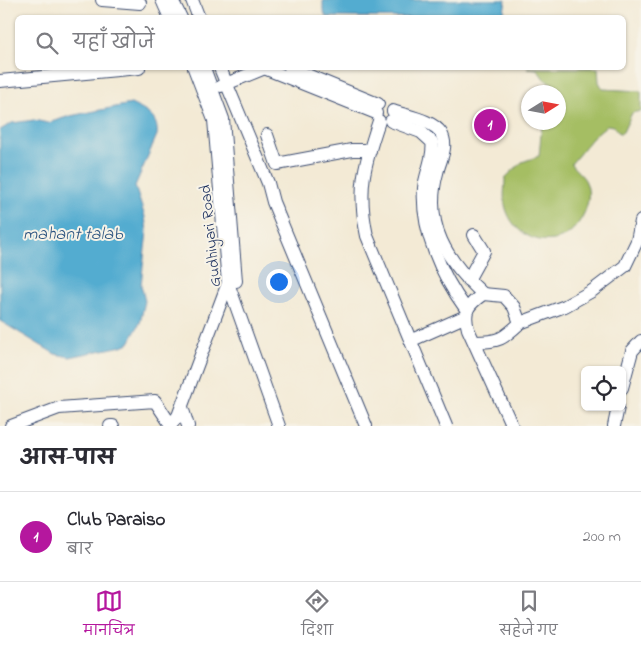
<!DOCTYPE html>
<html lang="hi">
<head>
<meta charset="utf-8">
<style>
  body { margin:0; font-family:"Indie Flower","Playpen Sans Deva",sans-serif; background:#f2f2f3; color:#2b2b33 }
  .controls { position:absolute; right:15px; bottom:15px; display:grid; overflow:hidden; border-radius:8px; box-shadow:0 1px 4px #0004 }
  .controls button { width:45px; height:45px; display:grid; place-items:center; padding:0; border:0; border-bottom:1px solid #e1e1e2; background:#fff; color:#2b2b33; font:25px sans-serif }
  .compass { position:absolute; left:521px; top:85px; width:45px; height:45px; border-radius:50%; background:#fff; box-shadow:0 1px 4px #0004; rotate:79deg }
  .you { position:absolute; left:278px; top:281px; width:18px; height:18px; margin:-12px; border:4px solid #fff; border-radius:50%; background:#1a73e8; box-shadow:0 0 0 8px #1a73e833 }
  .badge { display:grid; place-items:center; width:32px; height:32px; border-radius:50%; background:#b5179e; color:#fff; font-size:16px; font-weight:700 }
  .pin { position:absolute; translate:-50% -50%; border:2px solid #fff; box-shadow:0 1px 5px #0006 }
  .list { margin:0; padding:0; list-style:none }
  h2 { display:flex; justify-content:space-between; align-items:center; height:65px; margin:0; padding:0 20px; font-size:21px }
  h2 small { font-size:16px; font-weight:400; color:#7c7c81 }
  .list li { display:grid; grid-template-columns:32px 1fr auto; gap:15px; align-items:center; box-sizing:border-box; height:90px; padding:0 20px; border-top:1px solid #e1e1e2 }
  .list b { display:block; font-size:19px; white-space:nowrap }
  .list p { margin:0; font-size:16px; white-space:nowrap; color:#7c7c81 }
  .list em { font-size:16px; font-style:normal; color:#7c7c81 }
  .icon { flex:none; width:28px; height:28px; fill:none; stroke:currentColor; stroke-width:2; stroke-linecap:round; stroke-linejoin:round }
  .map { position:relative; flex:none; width:641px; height:426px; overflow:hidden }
  .search { position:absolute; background:#fff; box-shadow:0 1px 4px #0004; left:15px; right:15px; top:15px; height:55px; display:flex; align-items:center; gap:12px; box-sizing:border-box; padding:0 18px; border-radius:8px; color:#7c7c81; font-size:19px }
  .sheet { height:155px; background:#fff }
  nav { display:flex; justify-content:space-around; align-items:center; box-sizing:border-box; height:70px; border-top:1px solid #e1e1e2; background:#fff; font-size:14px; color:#7c7c81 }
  nav a { display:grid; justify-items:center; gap:2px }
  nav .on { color:#b5179e }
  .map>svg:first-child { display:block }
</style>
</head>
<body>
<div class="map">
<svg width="641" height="426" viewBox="0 0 641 426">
  <rect width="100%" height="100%" fill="#f7f3e8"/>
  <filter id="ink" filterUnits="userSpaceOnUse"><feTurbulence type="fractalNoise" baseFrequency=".02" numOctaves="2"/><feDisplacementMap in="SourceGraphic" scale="10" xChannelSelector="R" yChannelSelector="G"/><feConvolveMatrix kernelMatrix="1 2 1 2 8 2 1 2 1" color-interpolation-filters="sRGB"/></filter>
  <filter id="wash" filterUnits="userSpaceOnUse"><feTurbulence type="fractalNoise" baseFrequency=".0096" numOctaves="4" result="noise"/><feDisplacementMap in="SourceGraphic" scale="20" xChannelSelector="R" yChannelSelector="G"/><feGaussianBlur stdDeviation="1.12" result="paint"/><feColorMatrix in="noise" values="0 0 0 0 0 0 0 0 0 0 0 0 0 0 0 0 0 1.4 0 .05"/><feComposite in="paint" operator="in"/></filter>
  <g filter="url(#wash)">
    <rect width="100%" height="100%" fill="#f3ead5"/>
    <path fill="#a5be64" stroke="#607661" d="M 527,68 L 598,68 L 599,82 L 603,89 L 641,91 L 641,111 L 632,113 L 623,132 L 620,134 L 613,126 L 607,125 L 595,135 L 571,164 C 575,170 583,175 586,182 C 595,202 578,233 558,239 C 533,246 510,229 505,205 C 503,197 505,187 505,178 L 522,162 L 539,156 L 542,123 L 558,122 L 561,101 L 556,86 L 544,79 L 537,69 Z"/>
    <g fill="#53acd0" stroke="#376e97">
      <path d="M 323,0 L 506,0 L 503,18 L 326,17 L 323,9 Z"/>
      <path d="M 131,104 C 145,111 159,116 157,135 L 135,186 L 145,217 L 147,231 L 141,285 L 145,301 L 140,323 L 129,343 L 122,346 L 70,357 L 55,354 L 0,321 L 0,130 L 12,123 L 34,120 L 48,123 L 70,116 Z"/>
    </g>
  </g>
  <g filter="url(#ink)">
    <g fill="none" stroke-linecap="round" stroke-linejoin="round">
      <g stroke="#3b4b70" stroke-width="14">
        <g id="minor">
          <path d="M 102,0 L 140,3"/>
          <path d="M 162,0 L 170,18"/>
          <path d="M 172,0 L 181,18"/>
          <path d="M 192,0 L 199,18"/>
          <path d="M 194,68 L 214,120 L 228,283 L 279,426"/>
          <path d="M 204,68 L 223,119 L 236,281"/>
          <path d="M 220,68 L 268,183 L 273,202 L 366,426"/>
          <path d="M 264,68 L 376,113"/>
          <path d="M 290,68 L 378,104"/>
          <path d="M 0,81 L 139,68"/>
          <path d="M 221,86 L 265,68"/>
          <path d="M 393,111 C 406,116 433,120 441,133 C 449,147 440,159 437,173 C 423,225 447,261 483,294 L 504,296 L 514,307 L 520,323 C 503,339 499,342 475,342"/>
          <path d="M 379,121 C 364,165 357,190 367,236 L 446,426"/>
          <path d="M 391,121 L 421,132 L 432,142 C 435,156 425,174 424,188 C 421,230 441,275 466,309"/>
          <path d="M 267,135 L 277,164 L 352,150 L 370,150"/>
          <path d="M 468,280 L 484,251 L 474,235"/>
          <path d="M 483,294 C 468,305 463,310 468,329 L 512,426"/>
          <path d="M 520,323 L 565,306 L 592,291 L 625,266 L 637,241 L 641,221"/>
          <path d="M 412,340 L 464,317"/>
          <path d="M 622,388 L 632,351 L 641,341"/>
          <path d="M 182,407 L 188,426"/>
          <path d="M 11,426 L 59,408 L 155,401 L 171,425"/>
          <path d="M 110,426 L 113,426"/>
          <path d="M 170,426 L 178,416 L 228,283 L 231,281"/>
          <path d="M 614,426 L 618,407"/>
        </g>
      </g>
      <use href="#minor" stroke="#fff" stroke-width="12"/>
    </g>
  </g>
  <g text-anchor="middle" stroke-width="4" stroke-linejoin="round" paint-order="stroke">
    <g font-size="16" fill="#1b2f5e" stroke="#f7f3e8">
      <text transform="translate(209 236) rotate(-96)" y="6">Gudhiyari Road</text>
    </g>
    <g font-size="18" font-style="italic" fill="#2c5480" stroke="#f7f3e8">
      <text x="73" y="239">mahant talab</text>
    </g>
  </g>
</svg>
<div class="controls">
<button><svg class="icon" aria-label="locate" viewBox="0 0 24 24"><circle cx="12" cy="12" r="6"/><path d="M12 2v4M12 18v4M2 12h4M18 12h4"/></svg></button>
</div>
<svg class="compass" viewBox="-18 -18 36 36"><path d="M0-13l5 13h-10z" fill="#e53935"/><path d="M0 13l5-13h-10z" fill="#7c7c81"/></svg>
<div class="you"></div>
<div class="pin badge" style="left:490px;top:125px">1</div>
<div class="search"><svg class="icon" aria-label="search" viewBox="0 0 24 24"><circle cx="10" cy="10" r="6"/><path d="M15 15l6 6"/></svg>यहाँ खोजें</div>
</div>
<section class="sheet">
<h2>आस-पास<small></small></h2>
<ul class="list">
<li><span class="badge">1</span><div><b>Club Paraiso</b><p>बार</p></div><em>200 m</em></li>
</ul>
</section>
<nav>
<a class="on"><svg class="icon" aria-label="map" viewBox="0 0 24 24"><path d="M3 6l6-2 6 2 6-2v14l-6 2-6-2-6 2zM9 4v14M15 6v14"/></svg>मानचित्र</a>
<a><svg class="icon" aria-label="directions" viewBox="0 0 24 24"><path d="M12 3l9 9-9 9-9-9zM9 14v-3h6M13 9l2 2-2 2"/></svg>दिशा</a>
<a><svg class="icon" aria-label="saved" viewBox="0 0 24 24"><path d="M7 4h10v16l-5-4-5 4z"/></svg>सहेजे गए</a>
</nav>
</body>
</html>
